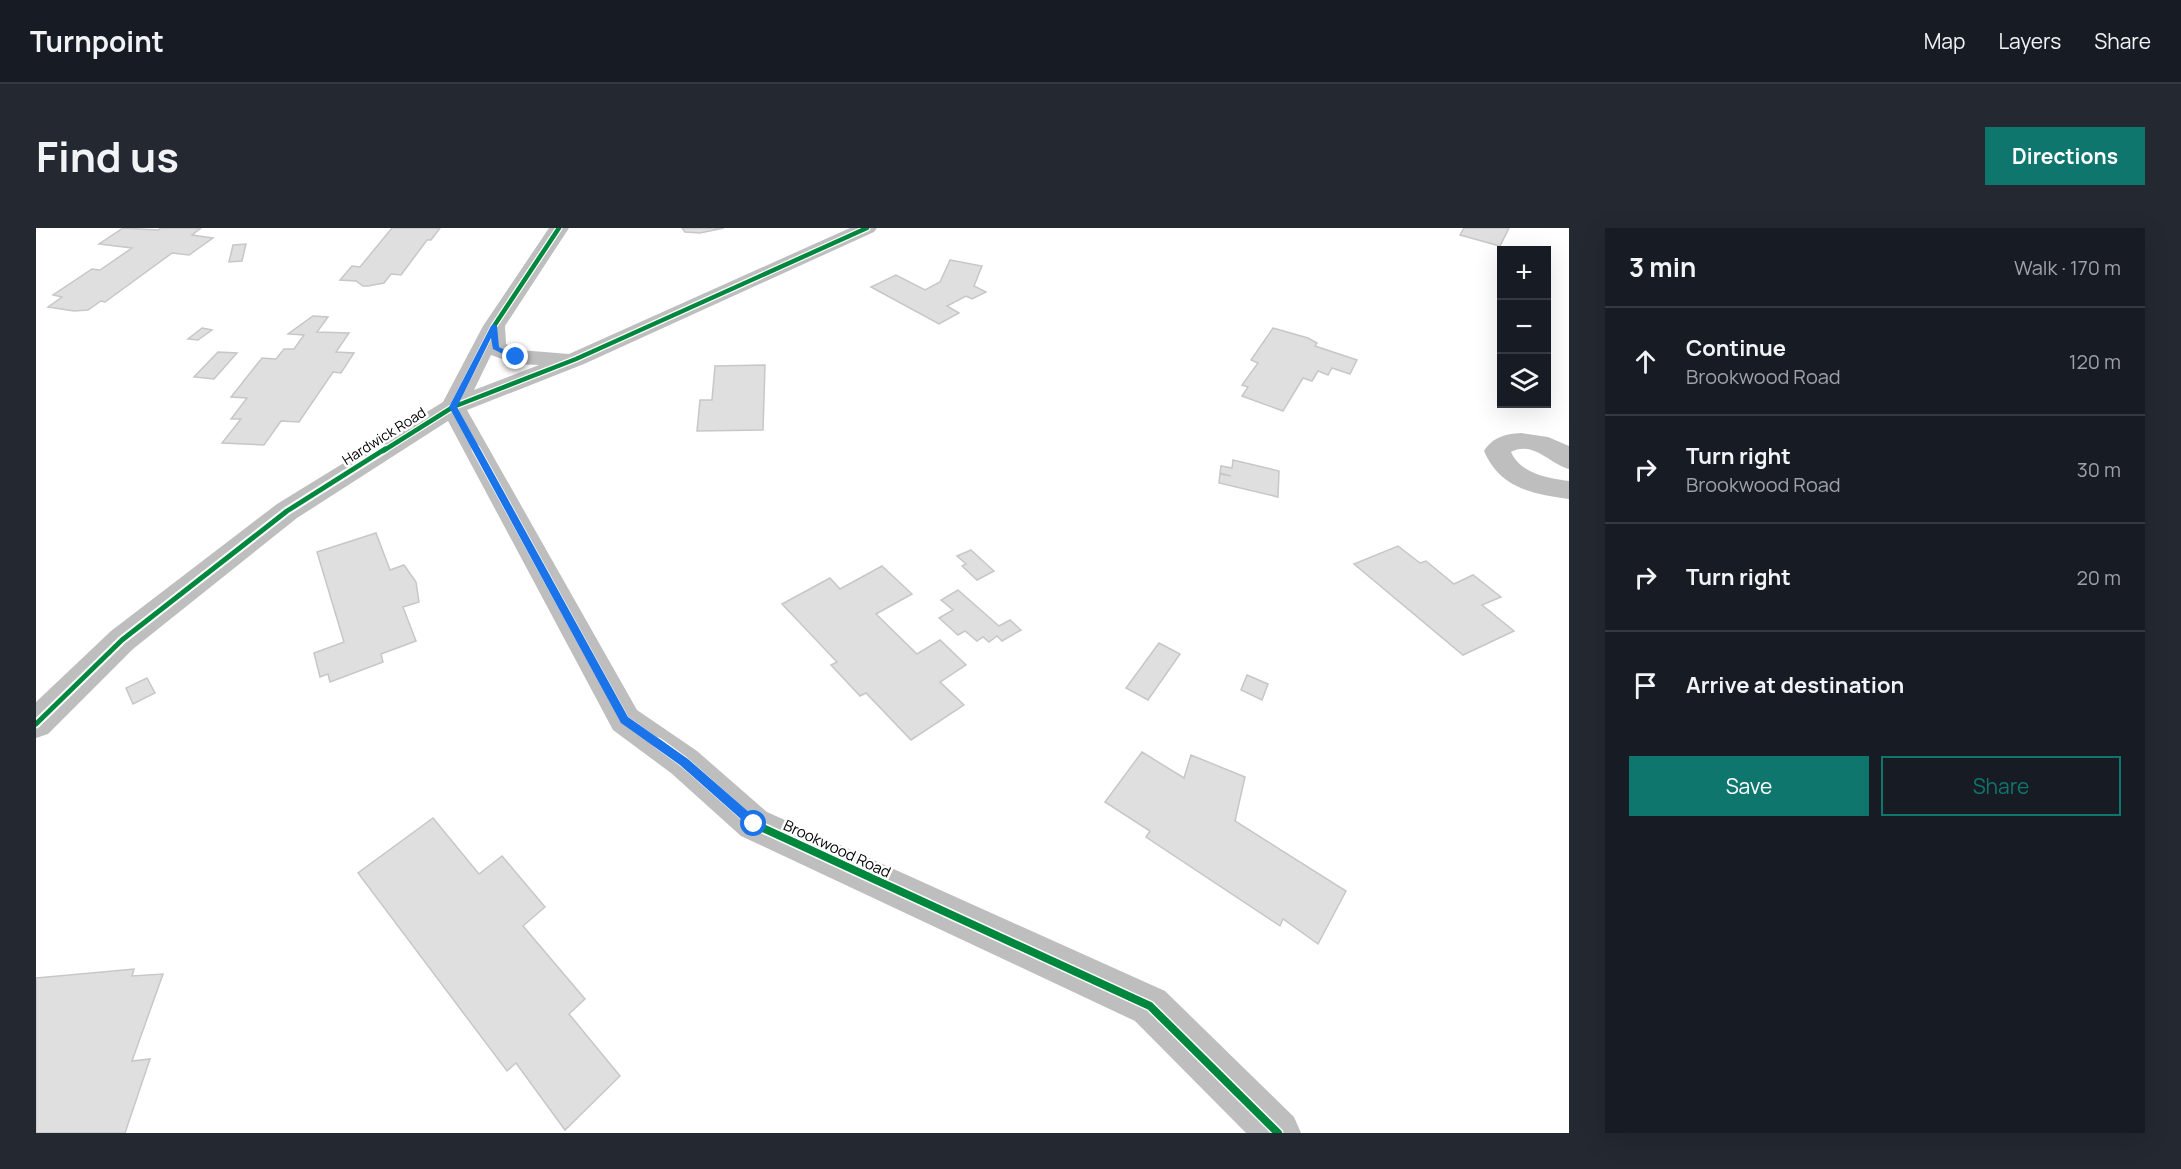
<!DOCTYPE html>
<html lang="en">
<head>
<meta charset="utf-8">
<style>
  body { margin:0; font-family:Manrope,sans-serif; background:#242831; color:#f1f3f6 }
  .controls { position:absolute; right:18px; top:18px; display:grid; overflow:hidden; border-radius:0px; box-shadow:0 6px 24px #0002 }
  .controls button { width:54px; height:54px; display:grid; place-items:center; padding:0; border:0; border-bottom:2px solid #363941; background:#171b24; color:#f1f3f6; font:30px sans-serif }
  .stop { position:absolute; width:18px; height:18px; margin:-14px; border:4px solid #1a73e8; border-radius:50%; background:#fff }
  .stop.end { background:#1a73e8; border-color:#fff; box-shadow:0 2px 6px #0008 }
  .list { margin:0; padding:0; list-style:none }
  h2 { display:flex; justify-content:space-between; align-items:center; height:78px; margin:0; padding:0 24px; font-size:26px }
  h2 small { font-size:20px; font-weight:400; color:#9ea1a6 }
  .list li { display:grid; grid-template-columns:39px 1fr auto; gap:18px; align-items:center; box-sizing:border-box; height:108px; padding:0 24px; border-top:2px solid #363941 }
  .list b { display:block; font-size:22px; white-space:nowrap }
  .list p { margin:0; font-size:20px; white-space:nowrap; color:#9ea1a6 }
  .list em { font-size:20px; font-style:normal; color:#9ea1a6 }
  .actions { display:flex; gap:12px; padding:18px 24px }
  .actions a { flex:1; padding:14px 0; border:2px solid #0f766e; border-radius:0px; text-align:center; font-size:21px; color:#0f766e }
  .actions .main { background:#0f766e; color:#fff }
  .icon { flex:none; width:33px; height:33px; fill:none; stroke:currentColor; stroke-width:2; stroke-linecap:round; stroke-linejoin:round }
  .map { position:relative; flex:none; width:1533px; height:905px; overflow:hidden; border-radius:0px }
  header { display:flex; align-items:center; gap:36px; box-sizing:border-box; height:84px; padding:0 30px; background:#171b24; border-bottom:2px solid #363941 }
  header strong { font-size:28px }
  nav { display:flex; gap:33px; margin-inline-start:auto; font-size:21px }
  .intro { display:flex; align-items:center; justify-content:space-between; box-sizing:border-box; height:144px; padding:0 36px }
  h1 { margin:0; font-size:42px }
  .button { padding:15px 27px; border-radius:0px; background:#0f766e; color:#fff; font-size:21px; font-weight:700 }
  main { display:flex; gap:36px; padding:0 36px }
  aside { flex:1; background:#171b24; border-radius:0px; box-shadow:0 6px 24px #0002 }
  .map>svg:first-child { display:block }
</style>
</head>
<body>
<header>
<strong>Turnpoint</strong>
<nav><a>Map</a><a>Layers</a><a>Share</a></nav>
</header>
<div class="intro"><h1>Find us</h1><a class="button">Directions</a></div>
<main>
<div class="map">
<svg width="1533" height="905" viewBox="0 0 1533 905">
  <rect width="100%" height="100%" fill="#fff"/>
  <g fill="#dfdfdf" stroke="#c7c7c7" stroke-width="1.5">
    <path d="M 87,0 L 122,2 L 125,0 L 165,0 L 156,7 L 177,10 L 153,27 L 136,25 L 69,74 L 65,73 L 52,82 L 38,83 L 12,79 L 26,69 L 17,67 L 56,41 L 64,42 L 96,20 L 63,16 Z"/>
    <path d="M 356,0 L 404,0 L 395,12 L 391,12 L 365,47 L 355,46 L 348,55 L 332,58 L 327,58 L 320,53 L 304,52 L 316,38 L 324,39 Z"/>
    <path d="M 646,0 L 688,0 L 664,5 L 649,4 Z"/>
    <path d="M 1428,0 L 1473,0 L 1464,18 L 1424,7 Z"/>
    <path d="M 210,16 L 206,33 L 193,34 L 197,17 Z"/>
    <path d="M 914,32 L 946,38 L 938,58 L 950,64 L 936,71 L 930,68 L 911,78 L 923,85 L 903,96 L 835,59 L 860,47 L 889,62 L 904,54 Z"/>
    <path d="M 277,88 L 292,89 L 281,104 L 313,105 L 300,124 L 318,125 L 305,145 L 297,144 L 263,194 L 245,193 L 228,217 L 186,215 L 205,191 L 195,191 L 211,170 L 195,169 L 226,130 L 240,131 L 248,121 L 258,121 L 268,107 L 252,106 Z"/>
    <path d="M 166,100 L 176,102 L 162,112 L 152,111 Z"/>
    <path d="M 1237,100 L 1272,110 L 1281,115 L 1279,118 L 1321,132 L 1314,146 L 1296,140 L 1292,147 L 1282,143 L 1276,153 L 1267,150 L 1247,183 L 1206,168 L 1212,159 L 1206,157 L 1222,135 L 1215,132 Z"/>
    <path d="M 182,124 L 201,125 L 178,151 L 158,149 Z"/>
    <path d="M 729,137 L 727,202 L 661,203 L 664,172 L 676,172 L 679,138 Z"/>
    <path d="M 1197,232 L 1243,243 L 1242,269 L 1183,255 L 1184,246 L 1195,248 L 1184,245 L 1185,238 L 1196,240 Z"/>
    <path d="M 340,305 L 354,342 L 368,337 L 380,354 L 383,374 L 367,379 L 380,413 L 345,426 L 347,434 L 294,454 L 292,446 L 284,449 L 278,425 L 308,414 L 281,324 Z"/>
    <path d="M 1362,318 L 1384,335 L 1390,333 L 1418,356 L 1437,347 L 1465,369 L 1446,377 L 1478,403 L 1427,427 L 1318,336 Z"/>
    <path d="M 935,322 L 958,343 L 941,352 L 926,338 L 930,336 L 921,328 Z"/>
    <path d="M 846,338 L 876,366 L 840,386 L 881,426 L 904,412 L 930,437 L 904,454 L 928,477 L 875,512 L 830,465 L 824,468 L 795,437 L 801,434 L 746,376 L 794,350 L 804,361 Z"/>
    <path d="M 922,362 L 963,398 L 974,392 L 985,402 L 966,413 L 961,408 L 953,414 L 947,409 L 941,413 L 929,403 L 922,407 L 903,390 L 917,382 L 905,372 Z"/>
    <path d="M 1123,415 L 1144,426 L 1112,472 L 1090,460 Z"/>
    <path d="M 1211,447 L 1232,456 L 1226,472 L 1205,462 Z"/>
    <path d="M 111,450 L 119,465 L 97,476 L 90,460 Z"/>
    <path d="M 1106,524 L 1148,550 L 1155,527 L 1209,549 L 1199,593 L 1310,663 L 1282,716 L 1247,691 L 1244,698 L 1110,609 L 1114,603 L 1069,574 Z"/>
    <path d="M 397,590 L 443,646 L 466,628 L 509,679 L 487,698 L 549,771 L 533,786 L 584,848 L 529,902 L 480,835 L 471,843 L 322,645 Z"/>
    <path d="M 98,741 L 96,748 L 127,746 L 96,833 L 114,831 L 89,905 L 0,905 L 0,750 Z"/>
  </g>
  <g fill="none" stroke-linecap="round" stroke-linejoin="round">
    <g fill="#bebebe" fill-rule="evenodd">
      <path d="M 513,0 L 533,0 L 469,98 L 470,116 L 484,122 L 533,126 L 814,0 L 841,0 L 838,4 L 548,136 L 431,182 L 601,482 L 661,523 L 731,584 L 1129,763 L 1258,889 L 1265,905 L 1210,905 L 1099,793 L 705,608 L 635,545 L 577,502 L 412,193 L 261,290 L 97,421 L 12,506 L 0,510 L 0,474 L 75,403 L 241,276 L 407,174 L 447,98 ZM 455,127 L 480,136 L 503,137 L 438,162 Z"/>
      <path d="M 1485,205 L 1512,209 L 1533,218 L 1533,241 C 1514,236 1497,212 1475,224 C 1485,246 1512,250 1533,253 L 1533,271 C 1496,266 1464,260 1448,223 C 1457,209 1469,206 1485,205 Z"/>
    </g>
    <g stroke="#fff" stroke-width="7">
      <g id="cycleway-far2">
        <path d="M 347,223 L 417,179 L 540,131 L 831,0"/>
        <path d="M 441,223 L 417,179 L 458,98 L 523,0"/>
      </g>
    </g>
    <g stroke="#fff" stroke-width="9">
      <g id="cycleway-far1">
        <path d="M 440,221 L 589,492 L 624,517"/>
        <path d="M 0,496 L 86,412 L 251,283 L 349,221"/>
      </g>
    </g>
    <g stroke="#fff" stroke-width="11">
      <path id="cycleway" d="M 622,515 L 648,534 L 718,596 L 1114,778 L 1242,905"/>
    </g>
    <use href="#cycleway-far2" stroke="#00873e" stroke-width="4.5"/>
    <use href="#cycleway-far1" stroke="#00873e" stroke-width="5"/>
    <use href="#cycleway" stroke="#00873e" stroke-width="8"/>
  </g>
  <path fill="#1a73e8" d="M 458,96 L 461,98 L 463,119 L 483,129 L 477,131 L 457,121 L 455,110 L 421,179 L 592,489 L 652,531 L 722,592 L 722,599 L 714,599 L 644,537 L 585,495 L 413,179 L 455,98 Z"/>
  <g text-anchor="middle" stroke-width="5" stroke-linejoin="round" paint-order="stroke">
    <g font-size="14" fill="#000" stroke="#fff">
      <text transform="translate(348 208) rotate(-32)" y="5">Hardwick Road</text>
    </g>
    <g font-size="15" fill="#000" stroke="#fff">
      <text transform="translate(801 621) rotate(25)" y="5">Brookwood Road</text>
    </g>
  </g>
</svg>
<div class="controls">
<button>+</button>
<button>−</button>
<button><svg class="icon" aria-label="layers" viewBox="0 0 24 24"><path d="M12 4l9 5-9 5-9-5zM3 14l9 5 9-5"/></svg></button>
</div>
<div class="stop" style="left:718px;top:596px"></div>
<div class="stop end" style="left:480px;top:129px"></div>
</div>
<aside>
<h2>3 min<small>Walk · 170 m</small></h2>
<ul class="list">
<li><svg class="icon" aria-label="ahead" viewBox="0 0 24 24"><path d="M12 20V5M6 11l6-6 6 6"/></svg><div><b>Continue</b><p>Brookwood Road</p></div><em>120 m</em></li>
<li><svg class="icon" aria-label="right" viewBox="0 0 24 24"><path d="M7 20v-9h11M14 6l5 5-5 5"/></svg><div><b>Turn right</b><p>Brookwood Road</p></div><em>30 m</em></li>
<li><svg class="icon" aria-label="right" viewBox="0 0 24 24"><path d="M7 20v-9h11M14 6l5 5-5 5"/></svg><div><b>Turn right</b></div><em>20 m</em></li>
<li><svg class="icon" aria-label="arrive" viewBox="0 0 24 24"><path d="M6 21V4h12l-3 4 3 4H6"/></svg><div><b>Arrive at destination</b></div></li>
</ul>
<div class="actions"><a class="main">Save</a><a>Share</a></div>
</aside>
</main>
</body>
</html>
